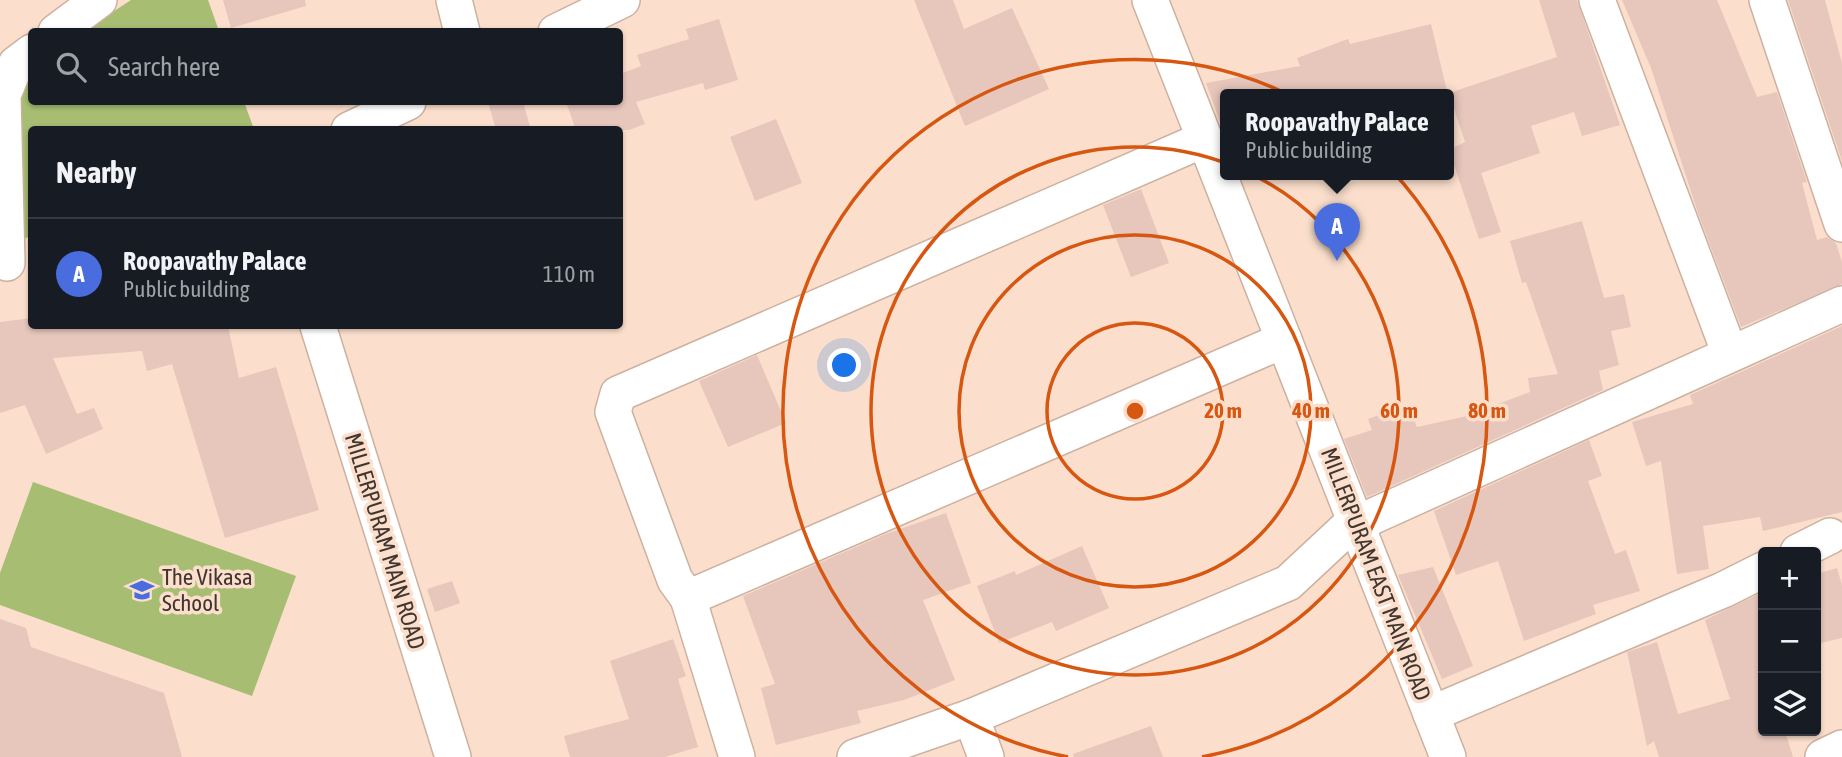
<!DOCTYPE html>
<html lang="en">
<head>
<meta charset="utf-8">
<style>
  body { margin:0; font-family:"Asap Condensed",sans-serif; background:#20242c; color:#f1f3f6 }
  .controls { position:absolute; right:21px; bottom:21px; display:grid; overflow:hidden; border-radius:7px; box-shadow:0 2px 5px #0004 }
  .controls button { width:63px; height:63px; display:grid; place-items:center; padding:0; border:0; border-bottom:2px solid #363941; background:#171b24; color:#f1f3f6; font:35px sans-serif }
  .you { position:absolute; left:845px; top:366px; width:24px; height:24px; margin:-18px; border:5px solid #fff; border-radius:50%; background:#1a73e8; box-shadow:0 0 0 10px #1a73e833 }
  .badge { display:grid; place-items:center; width:46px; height:46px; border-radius:50%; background:#496cdf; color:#fff; font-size:23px; font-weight:700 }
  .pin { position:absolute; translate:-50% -58px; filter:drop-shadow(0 2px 4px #0008) }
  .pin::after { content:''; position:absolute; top:37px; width:24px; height:21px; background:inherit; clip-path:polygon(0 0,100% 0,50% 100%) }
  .popup { position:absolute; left:1220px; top:89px; width:234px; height:91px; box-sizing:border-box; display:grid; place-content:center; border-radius:7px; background:#171b24; filter:drop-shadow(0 2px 5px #0005); font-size:23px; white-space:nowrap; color:#9ea1a6 }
  .popup b { font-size:26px; color:#f1f3f6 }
  .popup::after { content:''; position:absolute; left:50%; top:100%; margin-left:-14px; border:14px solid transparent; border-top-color:#171b24 }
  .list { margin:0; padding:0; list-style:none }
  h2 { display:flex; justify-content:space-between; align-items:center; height:91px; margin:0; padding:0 28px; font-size:30px }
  h2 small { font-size:23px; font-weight:400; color:#9ea1a6 }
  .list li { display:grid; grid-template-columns:46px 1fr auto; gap:21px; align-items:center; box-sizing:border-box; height:112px; padding:0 28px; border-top:2px solid #363941 }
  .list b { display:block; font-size:26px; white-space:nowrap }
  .list p { margin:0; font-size:23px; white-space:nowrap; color:#9ea1a6 }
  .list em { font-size:23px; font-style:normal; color:#9ea1a6 }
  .icon { flex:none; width:38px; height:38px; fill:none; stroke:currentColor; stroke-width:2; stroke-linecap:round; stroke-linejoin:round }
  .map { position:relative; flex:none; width:1842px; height:757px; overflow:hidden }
  .search { position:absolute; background:#171b24; box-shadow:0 2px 5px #0004; left:28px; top:28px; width:595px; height:77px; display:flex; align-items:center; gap:18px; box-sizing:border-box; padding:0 24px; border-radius:7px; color:#9ea1a6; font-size:26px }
  .panel { position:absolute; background:#171b24; box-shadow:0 2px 5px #0004; left:28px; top:126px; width:595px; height:203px; border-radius:7px }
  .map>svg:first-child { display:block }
</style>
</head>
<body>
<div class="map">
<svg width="1842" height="757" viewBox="0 0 1842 757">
  <rect width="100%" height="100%" fill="#fbdfcc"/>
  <g fill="#a6bd72">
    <path d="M 131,0 L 208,0 L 219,31 L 82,32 Z"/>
    <path d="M 31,68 L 32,102 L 244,102 L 254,129 L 32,130 L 31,236 L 21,240 L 16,97 Z"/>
    <path d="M 33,482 L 296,576 L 252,696 L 0,605 L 0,573 Z"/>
  </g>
  <g fill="#e7c6bc">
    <path d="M 223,0 L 305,0 L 306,6 L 231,28 Z"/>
    <path d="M 914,0 L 953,0 L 964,29 L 1012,8 L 1049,89 L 965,126 Z"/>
    <path d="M 1539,0 L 1577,0 L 1620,125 L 1582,136 L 1574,112 L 1531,126 L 1540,153 L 1481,173 L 1501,232 L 1479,239 L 1449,150 L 1465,142 L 1449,93 L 1557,57 Z"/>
    <path d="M 1622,0 L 1717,0 L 1757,97 L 1777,92 L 1807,182 L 1802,183 L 1817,240 L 1827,237 L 1836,243 L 1842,262 L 1842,284 L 1741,327 L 1698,213 L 1651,68 Z"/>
    <path d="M 1788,0 L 1825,0 L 1842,63 L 1842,161 Z"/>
    <path d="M 719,19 L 738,80 L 705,90 L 703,83 L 636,102 L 645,124 L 629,130 L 576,130 L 566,102 L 620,102 L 620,74 L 641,66 L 637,55 L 689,39 L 686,29 Z"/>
    <path d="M 1431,24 L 1448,95 L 1225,95 L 1225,136 L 1206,83 L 1300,66 L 1297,58 L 1348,39 L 1350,44 Z"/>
    <path d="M 488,102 L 523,102 L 531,130 L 496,130 Z"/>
    <path d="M 776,119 L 802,183 L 755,201 L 730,137 Z"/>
    <path d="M 1141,189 L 1169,263 L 1131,277 L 1103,205 Z"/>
    <path d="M 1582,221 L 1604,298 L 1624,294 L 1631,327 L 1611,331 L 1619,365 L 1599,371 L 1603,390 L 1367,497 L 1344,439 L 1372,430 L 1368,419 L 1408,404 L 1417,427 L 1463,417 L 1530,392 L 1528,378 L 1558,374 L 1526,282 L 1522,283 L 1510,241 Z"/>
    <path d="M 32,318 L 32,326 L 228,326 L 239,378 L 276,367 L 319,510 L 225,538 L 172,364 L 147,371 L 142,351 L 53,358 L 77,414 L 94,408 L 103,429 L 46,454 L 25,405 L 0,413 L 0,322 Z"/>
    <path d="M 1842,326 L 1842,512 L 1763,531 L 1760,517 L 1703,526 L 1709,569 L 1677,574 L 1661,461 L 1646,466 L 1632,422 L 1693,404 L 1690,395 Z"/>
    <path d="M 757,355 L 786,423 L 728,447 L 699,381 Z"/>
    <path d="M 1589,440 L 1602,476 L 1588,481 L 1615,554 L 1626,550 L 1640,591 L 1593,605 L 1596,614 L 1524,641 L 1498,561 L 1456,575 L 1434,511 Z"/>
    <path d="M 946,513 L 971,583 L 923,600 L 955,680 L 904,700 L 857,711 L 861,723 L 776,745 L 761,688 L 775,684 L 743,596 L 886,534 Z"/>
    <path d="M 1082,546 L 1109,608 L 1056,631 L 1052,622 L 999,643 L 977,586 L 1015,571 L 1016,575 Z"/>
    <path d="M 1433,567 L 1473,666 L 1442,679 L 1398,575 Z"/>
    <path d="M 1837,568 L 1842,585 L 1842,638 L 1816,644 L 1816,574 Z"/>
    <path d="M 452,581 L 460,603 L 435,612 L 427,589 Z"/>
    <path d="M 1763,592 L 1763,731 L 1785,731 L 1793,757 L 1659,757 L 1654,741 L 1647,746 L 1627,652 L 1657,642 L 1678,714 L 1730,699 L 1705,620 Z"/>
    <path d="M 0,619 L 26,628 L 31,647 L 164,693 L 182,757 L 0,757 Z"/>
    <path d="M 673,639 L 686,676 L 678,679 L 698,747 L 665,757 L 570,757 L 564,736 L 629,719 L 610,661 Z"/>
    <path d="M 1151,726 L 1163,757 L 1074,757 L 1073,754 Z"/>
  </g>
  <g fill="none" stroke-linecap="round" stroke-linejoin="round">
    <g stroke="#cdb1a0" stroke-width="38">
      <g id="minor">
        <path d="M 454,0 L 462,32"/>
        <path d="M 1150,0 L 1448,757"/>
        <path d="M 1597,0 L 1730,354"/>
        <path d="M 1767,0 L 1842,224"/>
        <path d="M 56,32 L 99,0"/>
        <path d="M 556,32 L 622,0"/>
        <path d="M 349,130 L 408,102"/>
        <path d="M 7,263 L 3,95 L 16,64 L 32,52"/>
        <path d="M 318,326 L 453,757"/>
        <path d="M 1798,552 L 1830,536"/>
        <path d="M 688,598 L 1284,340"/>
        <path d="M 1431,714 L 1723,590 L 1763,570"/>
        <path d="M 971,717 L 986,757"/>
        <path d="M 737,757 L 688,598 L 675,580 L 613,412 L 618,394 L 1205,139"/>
        <path d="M 855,757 L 971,717 L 1288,583 L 1347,528 L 1842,304"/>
        <path d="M 1823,757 L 1842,748"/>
      </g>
    </g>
    <use href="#minor" stroke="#fff" stroke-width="35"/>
  </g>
  <g fill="none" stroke="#d75610" stroke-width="3.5">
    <circle cx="1135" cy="411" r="88"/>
    <circle cx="1135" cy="411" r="176"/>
    <circle cx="1135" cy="411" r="264"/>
    <path d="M1068 757A352 352 0 1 1 1202 757"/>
  </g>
  <defs>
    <g id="school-bare" transform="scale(1.89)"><path d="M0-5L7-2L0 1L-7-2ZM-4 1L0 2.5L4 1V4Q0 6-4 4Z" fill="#496cdf" stroke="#fbdfcc" stroke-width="2.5" paint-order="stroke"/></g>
  </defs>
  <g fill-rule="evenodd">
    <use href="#school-bare" x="142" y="590"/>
  </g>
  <g text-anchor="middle" stroke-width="7" stroke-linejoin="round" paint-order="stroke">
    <g font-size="23" fill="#41362f" stroke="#fbdfcc">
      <text transform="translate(385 541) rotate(73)" y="8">MILLERPURAM MAIN ROAD</text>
      <text transform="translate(1376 574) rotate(69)" y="8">MILLERPURAM EAST MAIN ROAD</text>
    </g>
    <g font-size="23" fill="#41362f" stroke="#fbdfcc" text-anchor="start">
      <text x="162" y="585">The Vikasa<tspan x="162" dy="26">School</tspan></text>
    </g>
  </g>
  <circle cx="1135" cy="411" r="10" fill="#d75610" stroke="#fbdfcc" stroke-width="3.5"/>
  <g font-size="21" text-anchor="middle" font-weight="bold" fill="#d75610" stroke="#fbdfcc" stroke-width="7" stroke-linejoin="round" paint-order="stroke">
    <text x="1223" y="418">20 m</text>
    <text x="1311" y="418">40 m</text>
    <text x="1399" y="418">60 m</text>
    <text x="1487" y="418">80 m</text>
  </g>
</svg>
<div class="controls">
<button>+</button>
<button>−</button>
<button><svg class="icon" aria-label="layers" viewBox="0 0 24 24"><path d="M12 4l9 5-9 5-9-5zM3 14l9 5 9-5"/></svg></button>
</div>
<div class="you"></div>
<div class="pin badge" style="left:1337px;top:261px">A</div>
<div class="popup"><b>Roopavathy Palace</b>Public building</div>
<div class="search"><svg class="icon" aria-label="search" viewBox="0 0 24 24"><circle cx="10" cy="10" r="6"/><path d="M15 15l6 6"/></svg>Search here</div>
<section class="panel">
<h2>Nearby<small></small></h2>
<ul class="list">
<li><span class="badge">A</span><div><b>Roopavathy Palace</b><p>Public building</p></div><em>110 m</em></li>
</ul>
</section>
</div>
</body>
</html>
